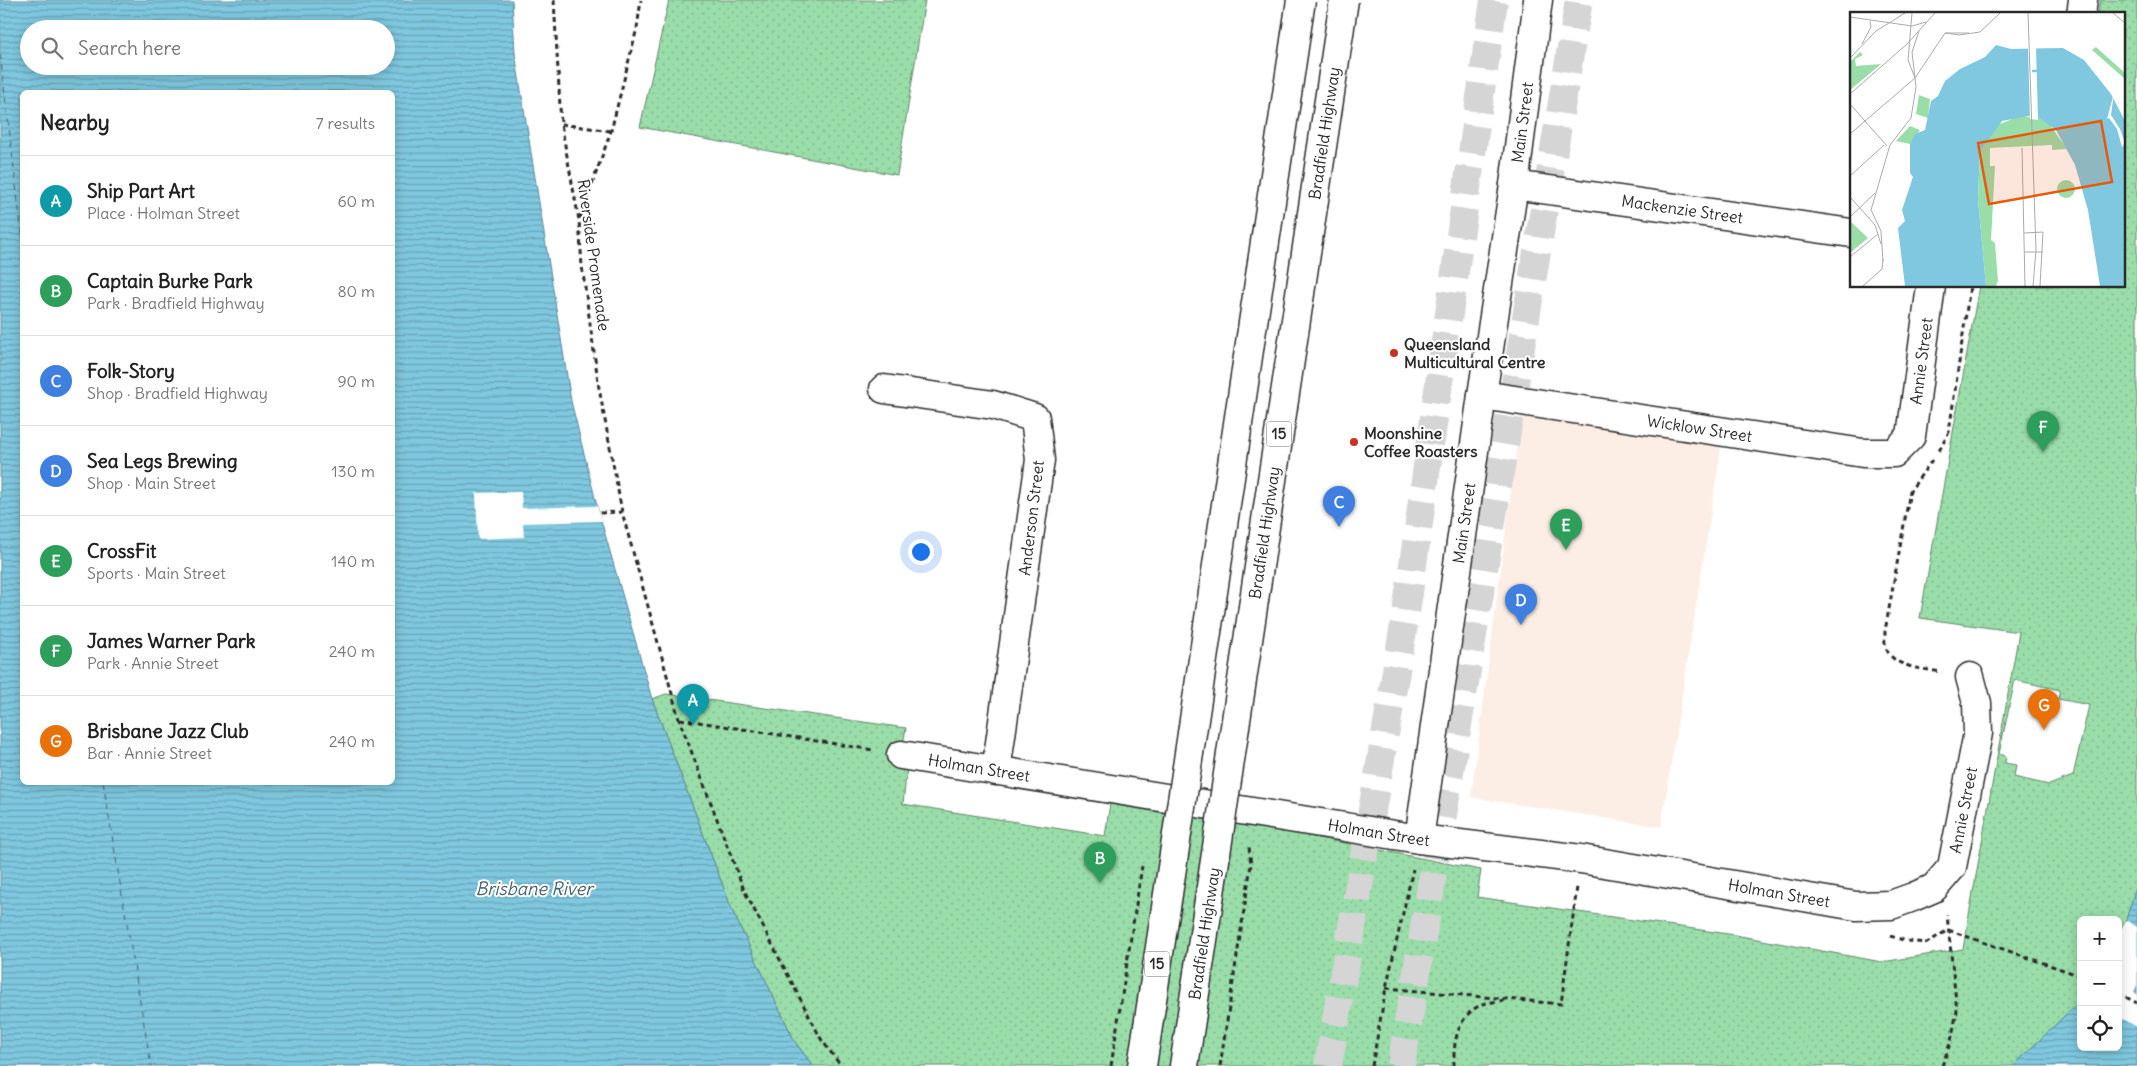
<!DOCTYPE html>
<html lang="en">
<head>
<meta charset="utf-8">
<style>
  body { margin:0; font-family:Delius,sans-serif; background:#f6f6f6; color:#222 }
  .controls { position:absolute; right:15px; bottom:15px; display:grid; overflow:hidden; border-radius:8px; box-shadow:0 2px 12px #0003 }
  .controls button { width:45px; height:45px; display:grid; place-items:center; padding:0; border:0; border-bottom:1px solid #e0e0e0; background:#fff; color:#222; font:25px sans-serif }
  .you { position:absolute; left:920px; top:551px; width:18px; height:18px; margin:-12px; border:4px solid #fff; border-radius:50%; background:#1a73e8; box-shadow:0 0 0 8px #1a73e833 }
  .badge { display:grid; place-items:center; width:32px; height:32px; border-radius:50%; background:#2563eb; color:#fff; font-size:16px; font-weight:700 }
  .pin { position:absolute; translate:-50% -41px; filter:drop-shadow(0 1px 2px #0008) }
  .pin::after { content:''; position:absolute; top:26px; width:18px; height:15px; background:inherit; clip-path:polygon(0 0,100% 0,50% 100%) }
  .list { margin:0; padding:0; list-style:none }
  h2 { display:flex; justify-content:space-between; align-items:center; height:65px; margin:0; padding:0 20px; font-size:21px }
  h2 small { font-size:16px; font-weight:400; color:#767676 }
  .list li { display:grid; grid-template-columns:32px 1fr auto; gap:15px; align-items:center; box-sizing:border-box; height:90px; padding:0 20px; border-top:1px solid #e0e0e0 }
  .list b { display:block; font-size:19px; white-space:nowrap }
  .list p { margin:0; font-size:16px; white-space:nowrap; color:#767676 }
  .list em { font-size:16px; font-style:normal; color:#767676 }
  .icon { flex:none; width:28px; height:28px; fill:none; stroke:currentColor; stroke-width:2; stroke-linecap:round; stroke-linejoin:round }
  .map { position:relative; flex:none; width:2137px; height:1066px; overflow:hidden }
  .search { position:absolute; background:#fff; box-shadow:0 2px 12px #0003; left:20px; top:20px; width:375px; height:55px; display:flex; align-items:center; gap:12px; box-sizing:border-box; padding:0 18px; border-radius:28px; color:#767676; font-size:19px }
  .panel { position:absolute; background:#fff; box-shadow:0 2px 12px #0003; left:20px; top:90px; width:375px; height:695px; border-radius:8px }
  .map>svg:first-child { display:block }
</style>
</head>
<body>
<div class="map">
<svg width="2137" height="1066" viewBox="0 0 2137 1066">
  <defs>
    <pattern id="park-dots" width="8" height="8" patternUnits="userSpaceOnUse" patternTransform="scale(1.25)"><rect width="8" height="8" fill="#99dda9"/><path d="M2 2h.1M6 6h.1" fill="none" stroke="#84be92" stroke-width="1.8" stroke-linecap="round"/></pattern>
    <pattern id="water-rules" width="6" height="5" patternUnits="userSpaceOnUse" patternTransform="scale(1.25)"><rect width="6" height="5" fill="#7fc8df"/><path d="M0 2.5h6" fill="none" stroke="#68a3b5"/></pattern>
  </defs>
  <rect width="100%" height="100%" fill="#fff"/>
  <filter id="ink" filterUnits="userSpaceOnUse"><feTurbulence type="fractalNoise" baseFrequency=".02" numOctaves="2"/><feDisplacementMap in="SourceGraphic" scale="10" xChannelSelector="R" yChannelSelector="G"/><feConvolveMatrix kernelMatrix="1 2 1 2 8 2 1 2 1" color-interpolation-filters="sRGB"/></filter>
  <g filter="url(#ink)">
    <path fill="#fdeee5" d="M 1521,415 L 1722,443 L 1661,827 L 1471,797 Z"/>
    <g fill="url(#park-dots)" stroke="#62846a" fill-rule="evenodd">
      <path d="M 669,0 L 925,0 L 897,175 L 640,127 Z"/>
      <path d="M 2100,0 L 2137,0 L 2137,884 L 2126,920 L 2118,935 L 2118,920 L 2081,920 L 2081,1000 L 2013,1066 L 813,1066 L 795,1042 L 732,910 L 652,699 L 666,694 L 906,728 L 901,755 L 907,767 L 903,804 L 1105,836 L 1111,797 L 1481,870 L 1477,897 L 1735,935 L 1882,962 L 1963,949 L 2019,632 L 1920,618 L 1979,286 L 2123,286 L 2123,14 L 2098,14 ZM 2015,680 L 2060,690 L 2058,699 L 2089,705 L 2073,776 L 2049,785 L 2014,777 L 2016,765 L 2005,763 L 2006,756 L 1999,754 Z"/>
    </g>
    <g fill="url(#water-rules)" stroke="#5d8997" fill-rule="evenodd">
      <path d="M 0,0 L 512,0 L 515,53 L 571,401 L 597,506 L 652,699 L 732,910 L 795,1042 L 813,1066 L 0,1066 ZM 29,29 L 386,29 L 386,66 L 29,66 ZM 22,92 L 392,92 L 392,782 L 22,782 Z"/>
      <path d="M 2137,884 L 2137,1066 L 2013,1066 L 2081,1000 L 2081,1047 L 2118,1047 L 2118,935 L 2126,920 Z"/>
    </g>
    <g fill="#fff">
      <path d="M 521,492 L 522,508 L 597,506 L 602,521 L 523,523 L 524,537 L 478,539 L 476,493 Z"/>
      <path d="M 2126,920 L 2137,927 L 2137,985 L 2134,992 L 2137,994 L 2137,1027 L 2118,1016 L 2118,935 Z"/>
    </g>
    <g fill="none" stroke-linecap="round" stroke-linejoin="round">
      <g stroke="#48626a" stroke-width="1" stroke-dasharray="6 5" stroke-linecap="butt">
        <path d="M 0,54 L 22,234"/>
        <path d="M 103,782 L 151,1066"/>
      </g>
      <g stroke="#d5d5d5" stroke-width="28" stroke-dasharray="28 14" stroke-linecap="butt">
        <path d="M 1328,1066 L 1406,613 L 1494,0"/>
        <path d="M 1401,1066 L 1579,0"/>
      </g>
      <g stroke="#2b2b2b" stroke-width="31">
        <g id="minor">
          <path d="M 2081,14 L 2083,0"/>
          <path id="s1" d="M 1514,185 L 1851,233"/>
          <path d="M 884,389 L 993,405 L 1035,418 L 1040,460 L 996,771"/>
          <path id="s2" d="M 1482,395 L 1863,453 L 1894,453 L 1911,436 L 1931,286"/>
          <path id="s3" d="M 901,755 L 1419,839 L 1581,859 L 1856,906 L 1891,905 L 1913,897 L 1934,888 L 1952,867 L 1978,733 L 1977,703 L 1970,677"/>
          <path id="s4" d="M 1419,839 L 1482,395 L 1514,185 L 1538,0"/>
        </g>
      </g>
      <g stroke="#2b2b2b" stroke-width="31">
        <g id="highway">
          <path d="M 1142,1066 L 1173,861"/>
          <path id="s5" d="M 1184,1066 L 1214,867"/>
        </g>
      </g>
      <g stroke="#2b2b2b" stroke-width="3" stroke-dasharray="5 4" stroke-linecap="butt">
        <path d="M 554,0 L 561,124 L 579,220 L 582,266 L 599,388 L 622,512 L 679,719 L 744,890 L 821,1039 L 841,1066"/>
        <path d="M 561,124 L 611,131"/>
        <path d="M 580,218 L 611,131 L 637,28 L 641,0"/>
        <path d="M 1939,451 L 1949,432 L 1970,286"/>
        <path d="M 1932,460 L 1910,491 L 1885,631 C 1885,636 1884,642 1886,647 C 1891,668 1925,669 1942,672"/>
        <path d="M 600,513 L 622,512"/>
        <path d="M 680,719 L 873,750"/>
        <path d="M 1890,936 L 1907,941 L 1927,943 L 1948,930 L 2081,976"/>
        <path d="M 1386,988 L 1561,1004 L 1577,887"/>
        <path d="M 2118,993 L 2137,1003"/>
        <path d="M 1372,1066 L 1386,988 L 1413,869"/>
        <path d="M 1454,1066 C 1453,1044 1457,1019 1477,1007 C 1484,1002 1496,1002 1504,1000"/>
        <path d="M 1942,1066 L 1951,1041 L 1957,1011 L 1947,915"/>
      </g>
      <use href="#minor" stroke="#fff" stroke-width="28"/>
      <use href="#highway" stroke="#fff" stroke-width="28"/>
      <g stroke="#2b2b2b" stroke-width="31" stroke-linecap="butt">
        <g id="highway-bridge">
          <path d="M 1173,861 L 1301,0"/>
          <path id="s6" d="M 1214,867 L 1344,0"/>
        </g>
      </g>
      <g stroke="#2b2b2b" stroke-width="3" stroke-dasharray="5 4" stroke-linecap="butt">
        <path d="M 1111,1066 L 1142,866"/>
        <path d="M 1220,1066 L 1251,865 L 1249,847"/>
      </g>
      <use href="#highway-bridge" stroke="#fff" stroke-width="28"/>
    </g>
  </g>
  <g fill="#c8321e" stroke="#fff" stroke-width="2">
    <circle cx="1394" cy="353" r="5"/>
    <circle cx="1354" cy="442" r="5"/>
  </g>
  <g text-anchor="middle" stroke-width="4" stroke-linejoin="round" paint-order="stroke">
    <g fill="#fff" stroke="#6b6b6b" stroke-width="1">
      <rect x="1266.5" y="421.5" width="25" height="25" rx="4"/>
      <rect x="1144.5" y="951.5" width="25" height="25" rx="4"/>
    </g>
    <g font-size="15" font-weight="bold" fill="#2b2b2b">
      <text x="1279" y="439">15</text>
      <text x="1157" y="969">15</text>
    </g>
    <g font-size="16" fill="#2b2b2b" stroke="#fff">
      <text dy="6" stroke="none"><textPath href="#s4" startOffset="724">Main Street</textPath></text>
      <text dy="6" stroke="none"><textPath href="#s6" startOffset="742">Bradfield Highway</textPath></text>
      <text dy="6" stroke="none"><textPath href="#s1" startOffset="170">Mackenzie Street</textPath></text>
      <text transform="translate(594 255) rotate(82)" y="6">Riverside Promenade</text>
      <text dy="6" stroke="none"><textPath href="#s2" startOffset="516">Annie Street</textPath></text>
      <text dy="6" stroke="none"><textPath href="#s2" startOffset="220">Wicklow Street</textPath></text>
      <text transform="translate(1031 518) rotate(-83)" y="6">Anderson Street</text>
      <text dy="6" stroke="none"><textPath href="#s4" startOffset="319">Main Street</textPath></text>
      <text dy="6" stroke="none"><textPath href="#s6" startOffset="338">Bradfield Highway</textPath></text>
      <text dy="6" stroke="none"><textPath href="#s3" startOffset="79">Holman Street</textPath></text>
      <text dy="6" stroke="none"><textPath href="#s3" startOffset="1134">Annie Street</textPath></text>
      <text dy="6" stroke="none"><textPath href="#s3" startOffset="484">Holman Street</textPath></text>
      <text dy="6" stroke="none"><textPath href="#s3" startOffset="889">Holman Street</textPath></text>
      <text dy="6" stroke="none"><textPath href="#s5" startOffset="134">Bradfield Highway</textPath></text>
    </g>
    <g font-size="16" font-weight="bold" fill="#2b2b2b" stroke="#fff" text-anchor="start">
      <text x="1404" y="350">Queensland<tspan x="1404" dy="18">Multicultural Centre</tspan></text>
      <text x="1364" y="439">Moonshine<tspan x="1364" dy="18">Coffee Roasters</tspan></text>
    </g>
    <g font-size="18" font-style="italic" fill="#48626a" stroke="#fff">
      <text x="534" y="895">Brisbane River</text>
    </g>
  </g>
  <g transform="translate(1850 12)">
    <rect width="275" height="275" fill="#fff"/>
    <path d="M 246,35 L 275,61 L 275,67 L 242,38 ZM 10,40 L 13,43 L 5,47 L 6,54 L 31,52 L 0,78 L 0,50 ZM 69,83 L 80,87 L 78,106 L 66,102 ZM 170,104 L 189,106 L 200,113 L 217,137 L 202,138 L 202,133 L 140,136 L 140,154 L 145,154 L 141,228 L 145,231 L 148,269 L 146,274 L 136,274 L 128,187 L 130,139 L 147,113 ZM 60,114 L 70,118 L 60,132 L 46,129 ZM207 177a9 9 0 1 1 18 0a9 9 0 1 1-18 0ZM 0,209 L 18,226 L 0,241 Z" fill="#99dda9"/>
    <path d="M 146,33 L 161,37 L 213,36 L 234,48 L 261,82 L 275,109 L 275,274 L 250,274 L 238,198 L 225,153 L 206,118 L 189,106 L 179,104 L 152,109 L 130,139 L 128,187 L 136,274 L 55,274 L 48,216 L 55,209 L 52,198 L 63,165 L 60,161 L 60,132 L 65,122 L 75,118 L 81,89 L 88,84 L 95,69 L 110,57 L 135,45 Z" fill="#7fc8df"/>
    <path d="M 178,34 L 186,34 L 188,108 L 180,107 ZM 264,81 L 261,103 L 270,117 L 275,131 L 272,135 L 267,117 L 259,106 L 257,107 Z" fill="#fff"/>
    <path fill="none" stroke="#7fc8df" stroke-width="2.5" d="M 182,59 L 232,58 L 237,96 L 275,216M 196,59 L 219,72 L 237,95M 91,150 L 117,91 L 142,69 L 168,59 L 178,59M 104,274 L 97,236 L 80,208 L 63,168 L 72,158 L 122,132"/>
    <path fill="none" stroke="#aaa" stroke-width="1" d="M 62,1 L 58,48 L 65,66M 178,1 L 186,238 L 183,274M 263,1 L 275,11M 0,5 L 62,14 L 76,10M 95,21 L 109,23 L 130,20 L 150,1M 95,21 L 119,21M 12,32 L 21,15 L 20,9M 0,46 L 26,19 L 55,1M 0,82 L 57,32 L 85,1M 0,92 L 37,134M 0,122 L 65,66 L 95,21M 172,136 L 175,274M 0,164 L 34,133M 0,185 L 25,213 L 31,232M 0,205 L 25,181M 174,221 L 193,220 L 190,274M 174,240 L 193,240M 0,245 L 28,222M 33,249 L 31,219 L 21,198 L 40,133 L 61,106 L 66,75 L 62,40 L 69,19M 13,274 L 32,257 L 33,247"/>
    <path fill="#e8590c" fill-opacity="0.15" stroke="#e8590c" stroke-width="2.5" d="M 251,109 L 262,170 L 139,192 L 128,131 Z"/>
    <rect width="275" height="275" fill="none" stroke="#2b2b2b" stroke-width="2.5"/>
  </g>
</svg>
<div class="controls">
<button>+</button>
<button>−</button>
<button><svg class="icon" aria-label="locate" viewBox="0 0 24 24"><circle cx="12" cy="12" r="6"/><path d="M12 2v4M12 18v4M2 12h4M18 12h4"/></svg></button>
</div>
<div class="you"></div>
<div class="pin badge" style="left:693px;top:725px;background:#0f9aa8">A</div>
<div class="pin badge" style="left:1100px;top:883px;background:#2e9e5b">B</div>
<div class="pin badge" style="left:1339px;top:527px;background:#3f7fe0">C</div>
<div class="pin badge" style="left:1521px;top:625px;background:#3f7fe0">D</div>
<div class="pin badge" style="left:1566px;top:550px;background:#2e9e5b">E</div>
<div class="pin badge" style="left:2043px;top:452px;background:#2e9e5b">F</div>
<div class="pin badge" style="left:2044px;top:730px;background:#e8710a">G</div>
<div class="search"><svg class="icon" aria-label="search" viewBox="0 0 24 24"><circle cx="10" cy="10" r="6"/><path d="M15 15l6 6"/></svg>Search here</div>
<section class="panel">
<h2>Nearby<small>7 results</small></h2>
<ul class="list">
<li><span class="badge" style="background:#0f9aa8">A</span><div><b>Ship Part Art</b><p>Place · Holman Street</p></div><em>60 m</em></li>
<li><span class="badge" style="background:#2e9e5b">B</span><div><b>Captain Burke Park</b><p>Park · Bradfield Highway</p></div><em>80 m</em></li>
<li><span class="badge" style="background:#3f7fe0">C</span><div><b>Folk-Story</b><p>Shop · Bradfield Highway</p></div><em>90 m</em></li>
<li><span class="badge" style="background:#3f7fe0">D</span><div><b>Sea Legs Brewing</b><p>Shop · Main Street</p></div><em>130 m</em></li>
<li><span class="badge" style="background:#2e9e5b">E</span><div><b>CrossFit</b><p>Sports · Main Street</p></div><em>140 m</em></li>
<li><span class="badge" style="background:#2e9e5b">F</span><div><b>James Warner Park</b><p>Park · Annie Street</p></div><em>240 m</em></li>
<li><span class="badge" style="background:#e8710a">G</span><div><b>Brisbane Jazz Club</b><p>Bar · Annie Street</p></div><em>240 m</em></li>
</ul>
</section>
</div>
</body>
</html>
